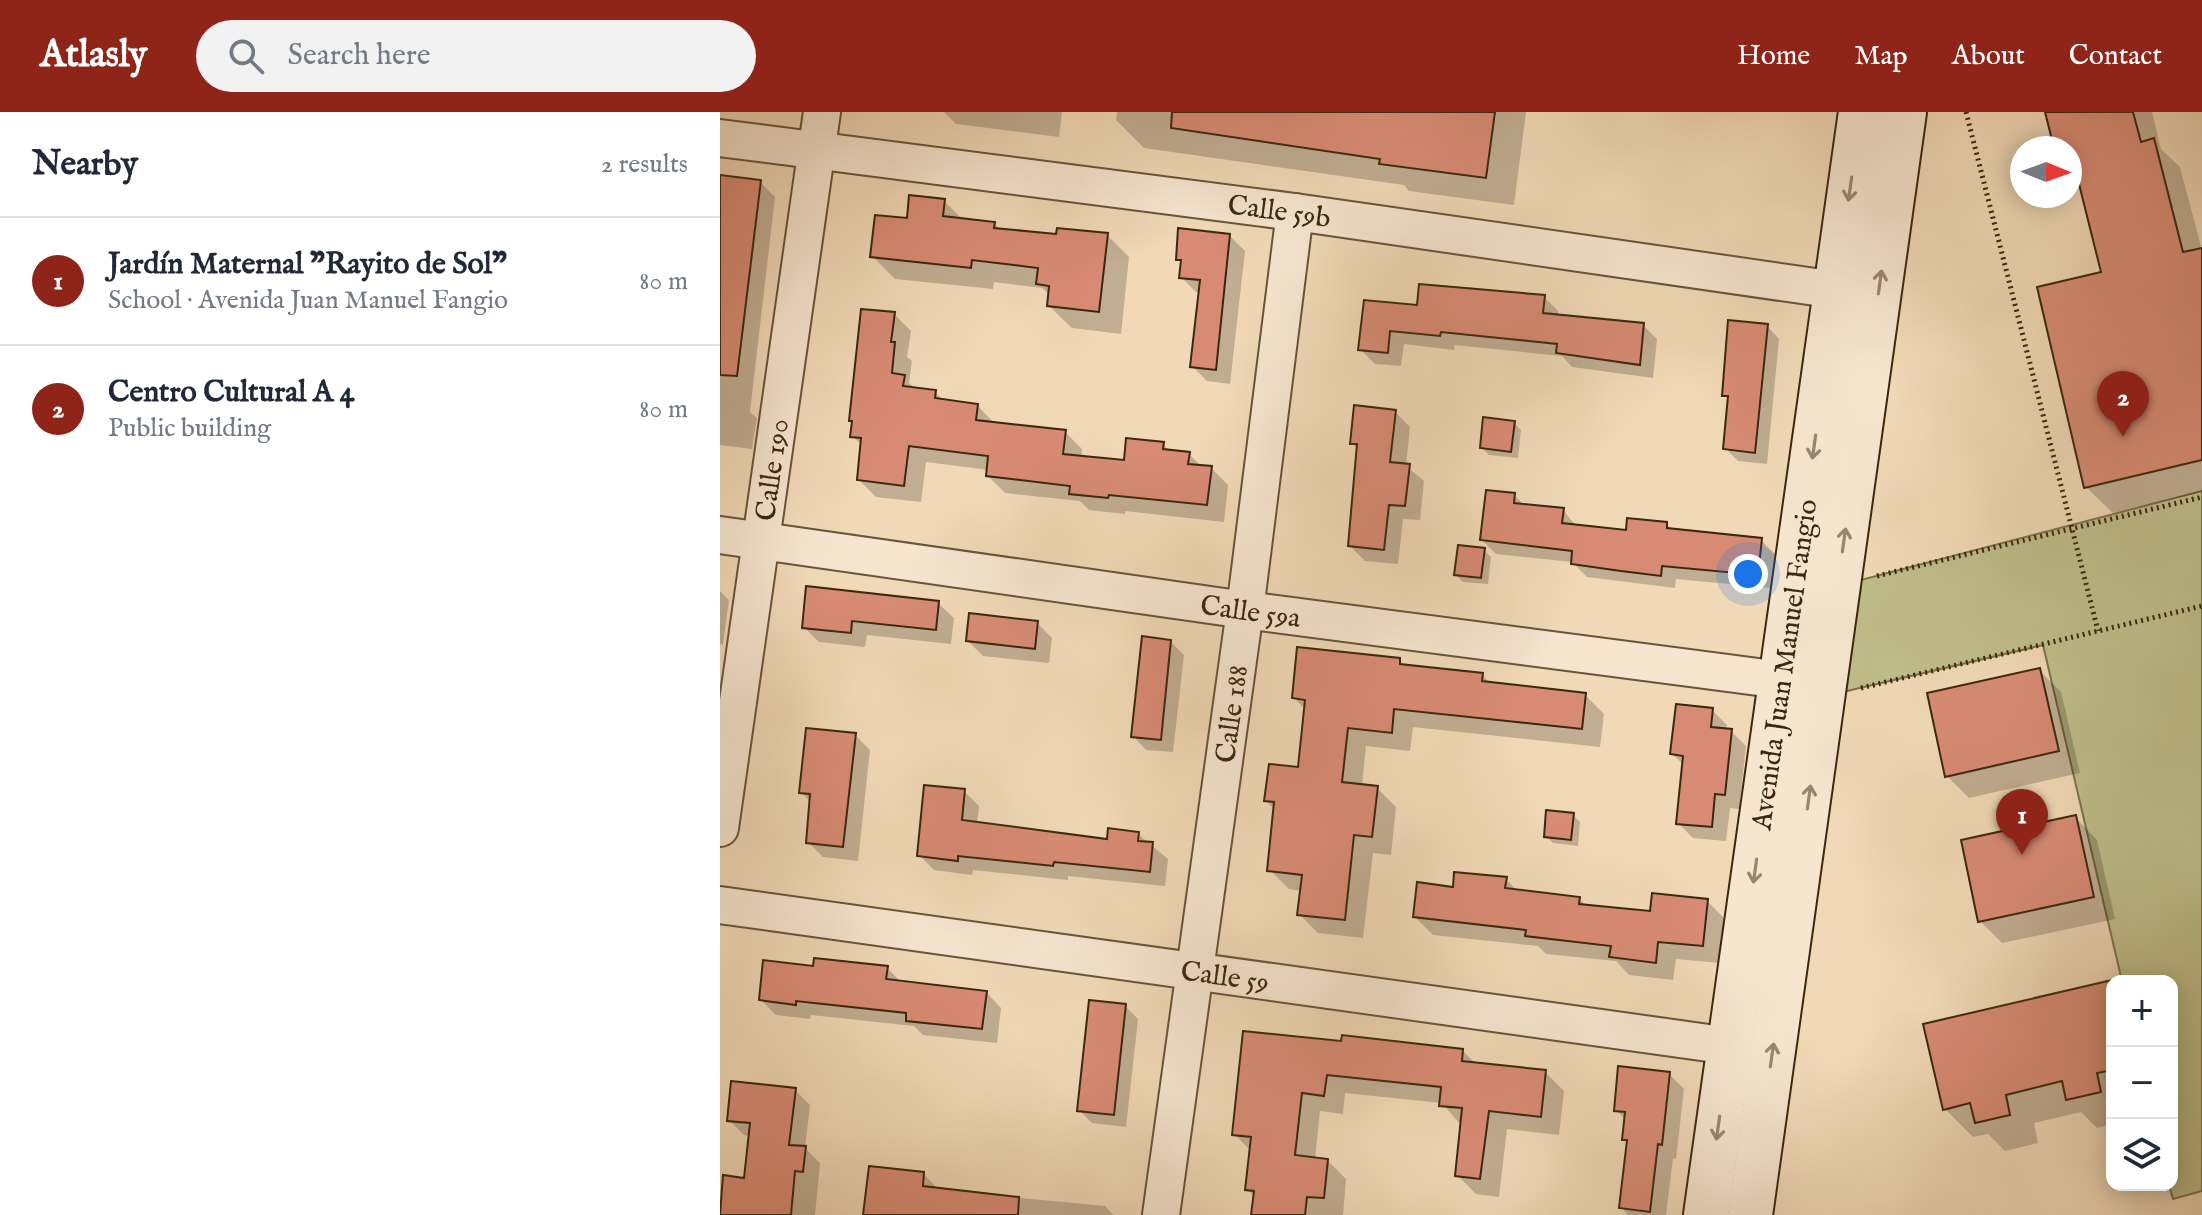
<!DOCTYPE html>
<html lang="en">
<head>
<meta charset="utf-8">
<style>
  body { margin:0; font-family:"IM FELL English",serif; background:#f2f2f3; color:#1f2937 }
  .controls { position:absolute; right:24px; bottom:24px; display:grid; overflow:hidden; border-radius:16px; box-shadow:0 4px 20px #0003 }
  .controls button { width:72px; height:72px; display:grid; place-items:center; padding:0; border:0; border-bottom:2px solid #e0e1e3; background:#fff; color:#1f2937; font:40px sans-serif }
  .compass { position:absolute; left:1290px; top:24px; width:72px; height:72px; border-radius:50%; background:#fff; box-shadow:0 4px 20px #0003; rotate:91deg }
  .you { position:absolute; left:1028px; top:462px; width:28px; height:28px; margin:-20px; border:6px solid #fff; border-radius:50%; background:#1a73e8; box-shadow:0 0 0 12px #1a73e833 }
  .badge { display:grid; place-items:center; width:52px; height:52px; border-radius:50%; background:#8f2418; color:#fff; font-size:26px; font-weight:700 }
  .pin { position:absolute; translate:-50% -66px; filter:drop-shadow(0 2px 4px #0008) }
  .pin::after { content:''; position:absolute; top:42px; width:28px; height:24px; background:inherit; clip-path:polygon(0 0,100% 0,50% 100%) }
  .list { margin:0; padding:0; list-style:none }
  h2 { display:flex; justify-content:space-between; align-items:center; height:104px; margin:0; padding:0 32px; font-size:34px }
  h2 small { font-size:26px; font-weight:400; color:#747a83 }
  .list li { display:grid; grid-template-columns:52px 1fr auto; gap:24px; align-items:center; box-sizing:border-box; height:128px; padding:0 32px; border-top:2px solid #e0e1e3 }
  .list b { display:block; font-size:30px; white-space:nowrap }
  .list p { margin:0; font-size:26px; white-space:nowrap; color:#747a83 }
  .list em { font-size:26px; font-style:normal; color:#747a83 }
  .icon { flex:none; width:44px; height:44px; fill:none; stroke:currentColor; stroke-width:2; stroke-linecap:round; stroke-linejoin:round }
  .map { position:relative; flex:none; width:1482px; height:1103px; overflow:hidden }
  header { display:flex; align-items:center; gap:48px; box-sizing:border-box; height:112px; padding:0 40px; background:#8f2418; color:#fff }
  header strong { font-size:38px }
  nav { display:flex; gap:44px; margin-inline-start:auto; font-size:28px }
  .search { width:560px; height:72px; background:#f2f2f3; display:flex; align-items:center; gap:20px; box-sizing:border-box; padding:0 28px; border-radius:44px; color:#747a83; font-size:30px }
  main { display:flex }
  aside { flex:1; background:#fff }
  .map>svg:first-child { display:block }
</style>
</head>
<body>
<header>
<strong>Atlasly</strong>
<div class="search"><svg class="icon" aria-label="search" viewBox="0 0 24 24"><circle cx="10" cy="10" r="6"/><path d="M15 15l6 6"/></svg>Search here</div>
<nav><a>Home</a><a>Map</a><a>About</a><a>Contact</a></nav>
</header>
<main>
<aside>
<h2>Nearby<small>2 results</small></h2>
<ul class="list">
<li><span class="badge">1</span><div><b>Jardín Maternal &quot;Rayito de Sol&quot;</b><p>School · Avenida Juan Manuel Fangio</p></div><em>80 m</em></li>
<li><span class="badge">2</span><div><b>Centro Cultural A 4</b><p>Public building</p></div><em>80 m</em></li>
</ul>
</aside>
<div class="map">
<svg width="1482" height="1103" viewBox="0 0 1482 1103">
  <rect width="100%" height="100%" fill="#f1d9b7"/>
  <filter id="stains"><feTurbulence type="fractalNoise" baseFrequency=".0025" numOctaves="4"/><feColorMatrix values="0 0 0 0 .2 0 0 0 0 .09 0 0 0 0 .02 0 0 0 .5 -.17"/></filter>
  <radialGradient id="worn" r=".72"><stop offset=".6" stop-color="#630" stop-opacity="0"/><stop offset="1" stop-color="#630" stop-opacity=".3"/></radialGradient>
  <path fill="#bfbe8b" stroke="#7d724c" stroke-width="2" d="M 1482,379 L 1482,1079 L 1453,1087 L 1449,1073 L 1452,1073 L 1452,869 L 1402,869 L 1323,533 L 1123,580 L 1133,470 Z"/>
  <g fill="#0003">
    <path d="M 224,0 L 342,0 L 339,25 L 236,12 Z"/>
    <path d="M 397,0 L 806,0 L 794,93 L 689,79 L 684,73 L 424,36 L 396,8 Z"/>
    <path d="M 1327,0 L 1432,0 L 1441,37 L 1460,55 L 1482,138 L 1482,380 L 1393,401 L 1366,375 L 1384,161 L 1361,71 L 1350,60 L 1350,36 L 1336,36 Z"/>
    <path d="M 0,65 L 40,70 L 55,85 L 30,300 L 37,306 L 32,337 L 0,333 Z"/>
    <path d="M 224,89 L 243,108 L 274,111 L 281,119 L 338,125 L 387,123 L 409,145 L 401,222 L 352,216 L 329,194 L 330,183 L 322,176 L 274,170 L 273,177 L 175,167 L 152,144 L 189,109 Z"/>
    <path d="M 510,124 L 525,139 L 510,272 L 487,269 L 472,254 L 480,180 L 476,180 L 461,165 L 463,152 L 458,147 Z"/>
    <path d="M 824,185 L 838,199 L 838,204 L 923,213 L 937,227 L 933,266 L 852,255 L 842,244 L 734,233 L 734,238 L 684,232 L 681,254 L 655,252 L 641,238 L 698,196 Z"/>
    <path d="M 174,202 L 191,219 L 187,245 L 192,249 L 189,271 L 197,278 L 215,280 L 224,289 L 257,293 L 274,311 L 345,320 L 362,337 L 361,346 L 406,351 L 443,332 L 450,340 L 469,342 L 482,355 L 491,356 L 508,373 L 504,410 L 405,399 L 405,402 L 369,398 L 360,389 L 285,381 L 268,364 L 269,358 L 206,350 L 201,390 L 156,385 L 139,368 L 143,334 L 132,324 Z"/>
    <path d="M 1047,214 L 1059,227 L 1047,352 L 1018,349 L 1005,336 L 1010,288 L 1004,283 Z"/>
    <path d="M 675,300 L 690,315 L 686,354 L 704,369 L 700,408 L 683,407 L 678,452 L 645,449 L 630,434 L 639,338 L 632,331 Z"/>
    <path d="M 794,311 L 801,318 L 798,346 L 769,343 L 762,336 Z"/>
    <path d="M 794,383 L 805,394 L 843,398 L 857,415 L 907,420 L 946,412 L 952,418 L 1041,428 L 1055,442 L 1051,476 L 956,467 L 955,476 L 867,465 L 852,450 L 776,442 L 762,428 Z"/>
    <path d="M 764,438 L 771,445 L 768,472 L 743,470 L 736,463 Z"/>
    <path d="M 0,479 L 9,488 L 3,533 L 0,532 Z"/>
    <path d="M 218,491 L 234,506 L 231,532 L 147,523 L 145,535 L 99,530 L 84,515 Z"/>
    <path d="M 317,511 L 332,526 L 329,551 L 263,544 L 248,529 Z"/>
    <path d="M 450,529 L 464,543 L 453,640 L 426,638 L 413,624 Z"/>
    <path d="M 679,548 L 686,555 L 762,563 L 771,572 L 865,583 L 884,602 L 880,635 L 693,615 L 690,639 L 646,634 L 642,674 L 657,676 L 676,695 L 671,743 L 653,741 L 643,826 L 598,821 L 579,802 L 582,779 L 569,777 L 550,758 L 555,698 L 546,689 L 580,657 L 586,598 L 574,586 Z"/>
    <path d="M 1319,558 L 1341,580 L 1360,661 L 1249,686 L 1227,664 Z"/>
    <path d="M 992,598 L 1007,613 L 1006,619 L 1011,619 L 1026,634 L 1019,697 L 1010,696 L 1006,729 L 973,726 L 958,711 L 964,653 L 952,642 Z"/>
    <path d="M 135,623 L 150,638 L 138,749 L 103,745 L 88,730 L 92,691 L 81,680 Z"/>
    <path d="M 244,679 L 259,694 L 257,712 L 389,729 L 418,722 L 448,747 L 445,774 L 348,764 L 348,768 L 253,758 L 252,763 L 214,758 L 199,743 Z"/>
    <path d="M 853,703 L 860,710 L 858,734 L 833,731 L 826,724 Z"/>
    <path d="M 1355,705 L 1377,728 L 1395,807 L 1282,831 L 1260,809 Z"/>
    <path d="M 786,767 L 798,780 L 859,787 L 868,795 L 932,801 L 987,789 L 1005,807 L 1000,851 L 956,847 L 953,868 L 909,863 L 896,849 L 826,842 L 818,834 L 713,823 L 695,805 L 734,777 Z"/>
    <path d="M 95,856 L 167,856 L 182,871 L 266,880 L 281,896 L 277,931 L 203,923 L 194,914 L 91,903 L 90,907 L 56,903 L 41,888 Z"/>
    <path d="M 1392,870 L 1392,1012 L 1377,1016 L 1361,1000 L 1314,1011 L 1318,1031 L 1285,1039 L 1268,1022 L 1253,1025 L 1224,996 Z"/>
    <path d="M 405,894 L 418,907 L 406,1015 L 372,1011 L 359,998 Z"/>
    <path d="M 623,931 L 743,939 L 756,952 L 825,960 L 844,979 L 839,1023 L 787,1017 L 779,1085 L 756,1082 L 737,1063 L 740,1012 L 722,991 L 625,981 L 623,1002 L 600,999 L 595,1047 L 607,1048 L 626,1067 L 623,1103 L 533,1103 L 535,1085 L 527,1077 L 532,1040 L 514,1022 Z"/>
    <path d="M 949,962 L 964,977 L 956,1047 L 953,1046 L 946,1103 L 908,1103 L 901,1095 L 908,1031 L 904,1027 L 906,1008 L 896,998 Z"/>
    <path d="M 75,978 L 90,993 L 85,1036 L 100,1051 L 95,1103 L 3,1103 L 26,1068 L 30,1024 L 24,1023 L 9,1008 Z"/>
    <path d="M 204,1062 L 219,1078 L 385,1094 L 393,1103 L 145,1103 Z"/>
  </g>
  <g fill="#d88b74" stroke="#3b270e" stroke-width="2">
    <path d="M 452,0 L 775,0 L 766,66 L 659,52 L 660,47 L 451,16 Z"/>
    <path d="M 1325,0 L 1413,0 L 1421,30 L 1434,26 L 1463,140 L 1482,136 L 1482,348 L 1364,376 L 1317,175 L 1381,160 L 1350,36 L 1334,36 Z"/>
    <path d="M 0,63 L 41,68 L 17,264 L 0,263 Z"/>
    <path d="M 189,83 L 225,87 L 223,104 L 275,110 L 274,116 L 336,122 L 337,116 L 388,121 L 379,200 L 327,194 L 329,174 L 316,172 L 318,156 L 252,148 L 251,156 L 150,145 L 155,103 L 187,106 Z"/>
    <path d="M 458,116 L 510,122 L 496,258 L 470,255 L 480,168 L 459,166 L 461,148 L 456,148 Z"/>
    <path d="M 699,172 L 825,183 L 823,201 L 924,211 L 920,253 L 836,241 L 837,232 L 721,220 L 720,224 L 670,219 L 668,241 L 638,238 L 644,188 L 697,193 Z"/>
    <path d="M 141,197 L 175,200 L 171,230 L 175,230 L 172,261 L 185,263 L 183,274 L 216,278 L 215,286 L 258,292 L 256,308 L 346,318 L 343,342 L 404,348 L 406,326 L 444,330 L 443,337 L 470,340 L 468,352 L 492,354 L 487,393 L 389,383 L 388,386 L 349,382 L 350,374 L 266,364 L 268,344 L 189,334 L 184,374 L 137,368 L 141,326 L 130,325 L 132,309 L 129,309 Z"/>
    <path d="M 1008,208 L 1048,212 L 1035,341 L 1003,337 L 1008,284 L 1002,284 Z"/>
    <path d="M 634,293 L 676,298 L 670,350 L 690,352 L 685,394 L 669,393 L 664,438 L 628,434 L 637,332 L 630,332 Z"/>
    <path d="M 763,305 L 795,309 L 791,340 L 760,336 Z"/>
    <path d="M 766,378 L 795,381 L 794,391 L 844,396 L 842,411 L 906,418 L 907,406 L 947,410 L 947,416 L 1042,426 L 1038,463 L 942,454 L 941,464 L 901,459 L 851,452 L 852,439 L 760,428 Z"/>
    <path d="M 738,433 L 765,436 L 761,466 L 734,463 Z"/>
    <path d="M 86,474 L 219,489 L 216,518 L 132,509 L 131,521 L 82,516 Z"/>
    <path d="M 249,501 L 318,509 L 315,537 L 246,529 Z"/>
    <path d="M 422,524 L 451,528 L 441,628 L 411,625 Z"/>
    <path d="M 577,535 L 680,546 L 680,552 L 763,561 L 762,569 L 866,581 L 862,617 L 674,597 L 672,621 L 628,616 L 622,670 L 658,674 L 652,725 L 634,723 L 625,808 L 577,803 L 582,763 L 547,759 L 554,690 L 544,689 L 549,652 L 578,655 L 585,588 L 572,586 Z"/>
    <path d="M 1320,556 L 1339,639 L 1225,665 L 1207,581 Z"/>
    <path d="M 956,592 L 993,596 L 991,615 L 1012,617 L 1005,683 L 995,682 L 992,715 L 956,712 L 963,644 L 950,642 Z"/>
    <path d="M 86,616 L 136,621 L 123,735 L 86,731 L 90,682 L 79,681 Z"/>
    <path d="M 204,673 L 245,677 L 242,708 L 387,727 L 388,716 L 419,720 L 418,729 L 433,730 L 430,760 L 334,750 L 333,754 L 238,744 L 238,749 L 197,744 Z"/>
    <path d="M 826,698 L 854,701 L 851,728 L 824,725 Z"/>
    <path d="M 1356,703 L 1374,785 L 1258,810 L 1241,728 Z"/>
    <path d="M 734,760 L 787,765 L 785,776 L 860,785 L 859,792 L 930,799 L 932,781 L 988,787 L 983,834 L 938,830 L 936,851 L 889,845 L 891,834 L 805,824 L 806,818 L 693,805 L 697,770 L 733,775 Z"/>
    <path d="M 94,846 L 168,854 L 166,867 L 267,879 L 262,917 L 186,909 L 186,901 L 76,889 L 76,893 L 39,888 L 43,848 L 93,854 Z"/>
    <path d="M 1392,868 L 1392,958 L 1377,961 L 1381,980 L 1346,988 L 1342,969 L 1286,983 L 1290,1003 L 1255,1011 L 1250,991 L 1223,998 L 1203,912 Z"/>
    <path d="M 369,888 L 406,892 L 394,1003 L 357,999 Z"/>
    <path d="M 523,919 L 621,929 L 622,923 L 743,937 L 742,949 L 826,958 L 821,1005 L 769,999 L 760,1067 L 735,1064 L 742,996 L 719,994 L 721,975 L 607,963 L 604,984 L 582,981 L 575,1043 L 608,1047 L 604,1086 L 587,1085 L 585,1103 L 531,1103 L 534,1079 L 525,1078 L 531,1025 L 512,1023 Z"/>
    <path d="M 898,954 L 950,960 L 942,1033 L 938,1032 L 930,1100 L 899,1096 L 907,1028 L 902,1028 L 905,1000 L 894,999 Z"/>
    <path d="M 11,969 L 76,976 L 69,1033 L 86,1034 L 83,1060 L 75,1059 L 71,1103 L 0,1103 L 3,1063 L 24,1066 L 30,1011 L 7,1009 Z"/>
    <path d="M 149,1054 L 204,1060 L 203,1074 L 299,1085 L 298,1103 L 143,1103 Z"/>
  </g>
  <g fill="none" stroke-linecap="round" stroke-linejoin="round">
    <g stroke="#685438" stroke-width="40">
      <g id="minor">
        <path id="s1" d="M 0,26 L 575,100 L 1116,178"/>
        <path id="s2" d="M 0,423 L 525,498 L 1061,568"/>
        <path id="s3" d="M 0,716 L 102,0"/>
        <path id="s4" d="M 0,793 L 1010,934"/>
        <path id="s5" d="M 441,1103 L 525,498 L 575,100"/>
      </g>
    </g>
    <g stroke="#3b270e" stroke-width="48">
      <g id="secondary">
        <path id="s6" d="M 986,1103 L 1141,0"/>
        <path d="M 1030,1103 L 1184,0"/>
      </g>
    </g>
    <g stroke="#3b270e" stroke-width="5" stroke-dasharray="2 4" stroke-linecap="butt">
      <path d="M 1246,0 L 1378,519"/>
      <path d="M 1157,464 L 1482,385"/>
      <path d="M 1141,576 L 1482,494"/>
    </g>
    <use href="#minor" stroke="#f6e6d0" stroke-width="36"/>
    <use href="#secondary" stroke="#f6e6d0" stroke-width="44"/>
  </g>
  <defs><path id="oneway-shaft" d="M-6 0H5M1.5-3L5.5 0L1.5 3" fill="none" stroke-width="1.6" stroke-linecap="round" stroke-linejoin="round" transform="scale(2)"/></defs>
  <g stroke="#98866f">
    <use href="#oneway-shaft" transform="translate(1130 77) rotate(98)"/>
    <use href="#oneway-shaft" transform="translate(1160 170) rotate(-82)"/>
    <use href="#oneway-shaft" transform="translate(1094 335) rotate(98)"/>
    <use href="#oneway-shaft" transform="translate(1124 428) rotate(-82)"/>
    <use href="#oneway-shaft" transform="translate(1089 685) rotate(-82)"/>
    <use href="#oneway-shaft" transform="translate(1035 759) rotate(98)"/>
    <use href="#oneway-shaft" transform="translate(1052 943) rotate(-82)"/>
    <use href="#oneway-shaft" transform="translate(998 1016) rotate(98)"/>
  </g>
  <g text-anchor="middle" stroke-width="8" stroke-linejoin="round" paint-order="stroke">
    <g font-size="28" fill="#3b270e" stroke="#f6e6d0">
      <text dy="10" stroke="none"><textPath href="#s1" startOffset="564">Calle 59b</textPath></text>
      <text dy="10" stroke="none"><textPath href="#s3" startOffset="362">Calle 190</textPath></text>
      <text dy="10" stroke="none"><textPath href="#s2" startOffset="536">Calle 59a</textPath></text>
      <text dy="10" stroke="none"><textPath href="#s6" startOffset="556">Avenida Juan Manuel Fangio</textPath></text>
      <text dy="10" stroke="none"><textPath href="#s5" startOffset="506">Calle 188</textPath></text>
      <text dy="10" stroke="none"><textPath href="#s4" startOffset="510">Calle 59</textPath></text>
    </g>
  </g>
  <rect width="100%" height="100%" filter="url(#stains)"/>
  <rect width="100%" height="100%" fill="url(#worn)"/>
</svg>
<div class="controls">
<button>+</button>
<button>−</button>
<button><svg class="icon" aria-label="layers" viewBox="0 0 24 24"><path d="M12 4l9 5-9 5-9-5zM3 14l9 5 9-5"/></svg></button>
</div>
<svg class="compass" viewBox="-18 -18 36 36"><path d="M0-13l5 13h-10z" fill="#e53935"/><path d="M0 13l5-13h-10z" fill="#747a83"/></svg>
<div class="you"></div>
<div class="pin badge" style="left:1302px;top:743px">1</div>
<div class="pin badge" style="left:1403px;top:325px">2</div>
</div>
</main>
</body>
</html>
